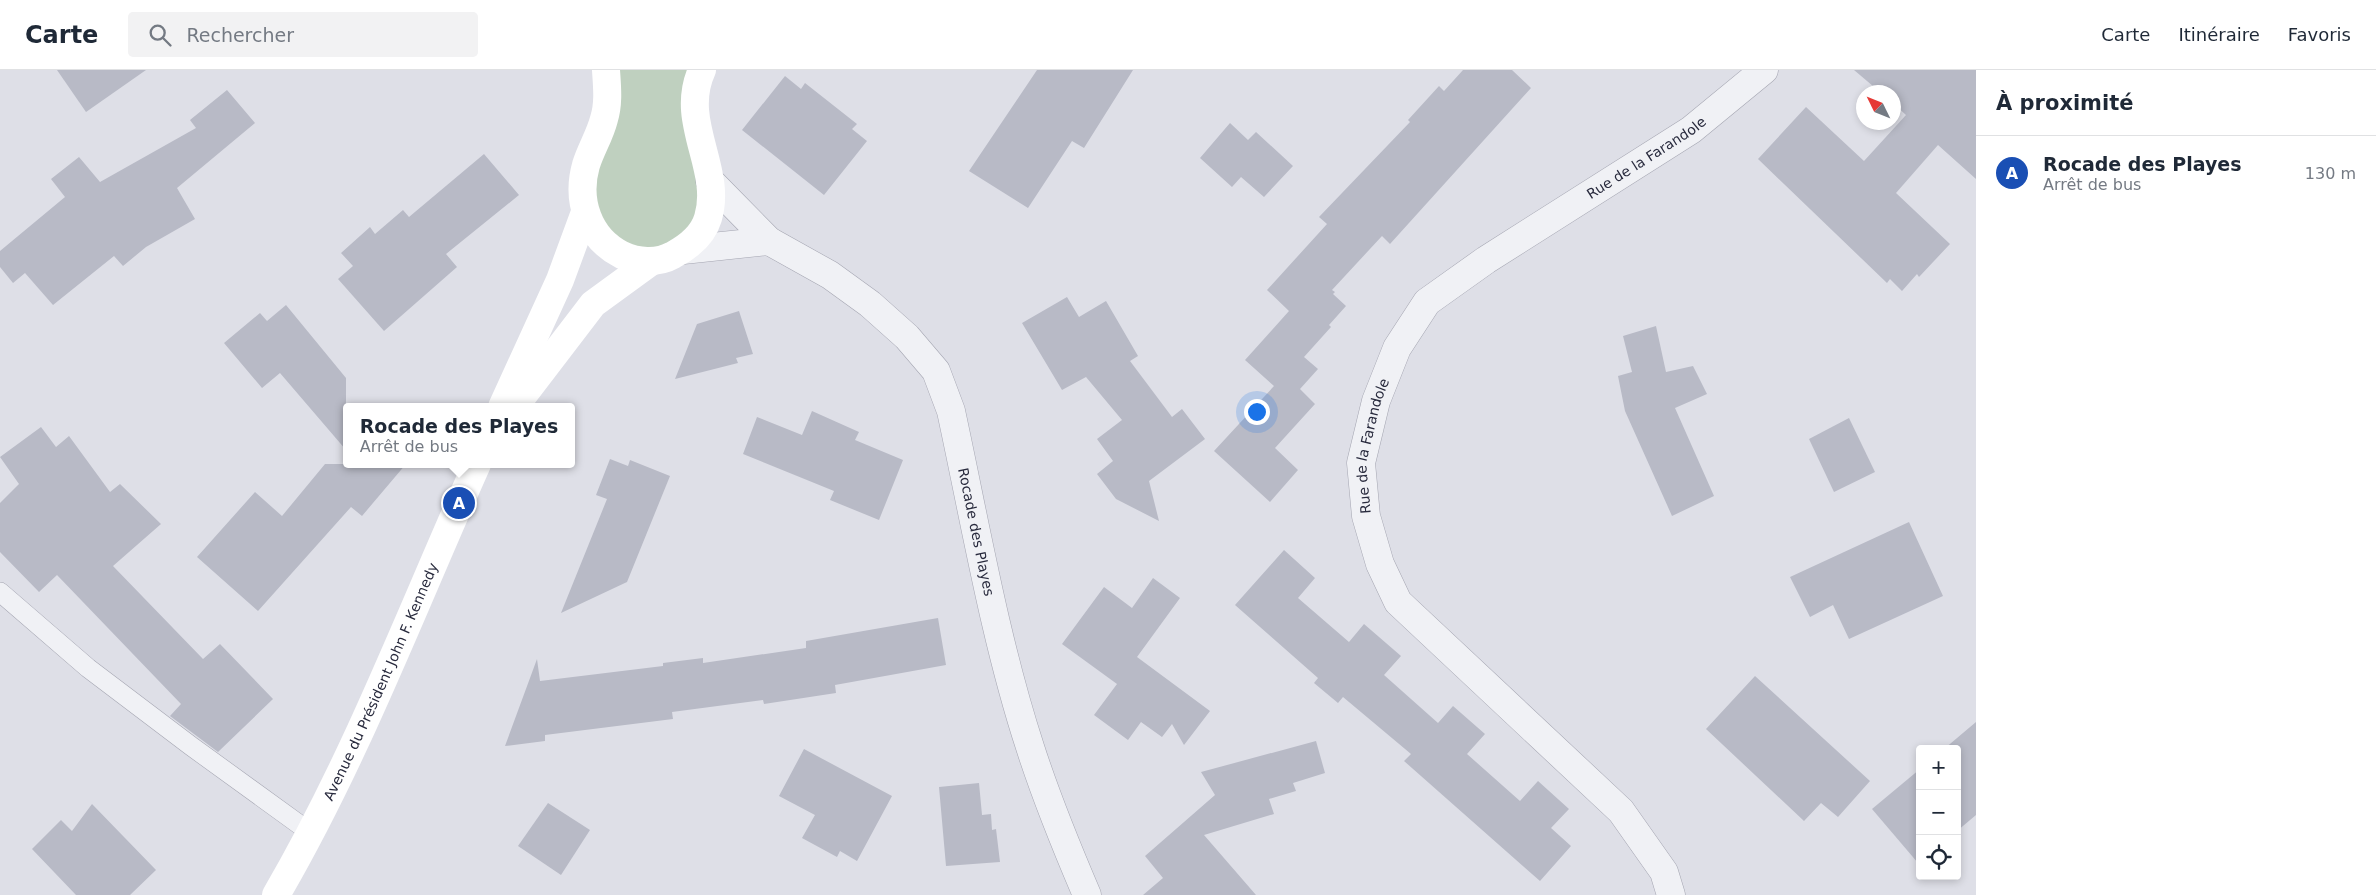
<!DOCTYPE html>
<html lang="fr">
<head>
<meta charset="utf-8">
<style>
  body { margin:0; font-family:"DejaVu Sans",sans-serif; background:#f2f2f3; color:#1f2937 }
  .controls { position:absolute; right:15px; bottom:15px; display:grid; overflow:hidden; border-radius:5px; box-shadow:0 2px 8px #0003 }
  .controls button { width:45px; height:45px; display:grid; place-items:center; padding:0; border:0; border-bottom:1px solid #e0e1e3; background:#fff; color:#1f2937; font:25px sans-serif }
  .compass { position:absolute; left:1856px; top:15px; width:45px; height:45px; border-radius:50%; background:#fff; box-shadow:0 2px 8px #0003; rotate:313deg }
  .you { position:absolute; left:1256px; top:341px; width:18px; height:18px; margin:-12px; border:4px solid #fff; border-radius:50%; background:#1a73e8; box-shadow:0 0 0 8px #1a73e833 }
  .badge { display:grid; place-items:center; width:32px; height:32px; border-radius:50%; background:#c85046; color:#fff; font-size:16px; font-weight:700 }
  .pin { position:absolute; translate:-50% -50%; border:2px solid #fff; box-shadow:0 1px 5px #0006 }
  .popup { position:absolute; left:343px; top:333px; width:232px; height:65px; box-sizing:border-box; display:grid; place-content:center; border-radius:5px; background:#fff; filter:drop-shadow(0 1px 4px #0005); font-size:16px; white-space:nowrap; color:#747a83 }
  .popup b { font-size:19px; color:#1f2937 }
  .popup::after { content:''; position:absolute; left:50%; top:100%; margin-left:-10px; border:10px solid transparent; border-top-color:#fff }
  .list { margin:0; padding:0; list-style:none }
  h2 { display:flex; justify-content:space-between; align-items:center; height:65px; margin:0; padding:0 20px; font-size:21px }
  h2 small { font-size:16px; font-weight:400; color:#747a83 }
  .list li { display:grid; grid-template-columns:32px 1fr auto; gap:15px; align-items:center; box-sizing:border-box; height:75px; padding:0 20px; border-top:1px solid #e0e1e3 }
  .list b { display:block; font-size:19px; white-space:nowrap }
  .list p { margin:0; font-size:16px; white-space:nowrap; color:#747a83 }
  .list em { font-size:16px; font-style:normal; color:#747a83 }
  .icon { flex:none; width:28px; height:28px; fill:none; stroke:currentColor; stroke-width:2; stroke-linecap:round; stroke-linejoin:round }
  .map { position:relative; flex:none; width:1976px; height:825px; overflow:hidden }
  header { display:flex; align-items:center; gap:30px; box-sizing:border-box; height:70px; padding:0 25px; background:#fff; border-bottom:1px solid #e0e1e3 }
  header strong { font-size:24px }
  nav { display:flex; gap:28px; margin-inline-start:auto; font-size:18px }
  .search { width:350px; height:45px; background:#f2f2f3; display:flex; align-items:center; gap:12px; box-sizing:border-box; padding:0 18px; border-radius:5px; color:#747a83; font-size:19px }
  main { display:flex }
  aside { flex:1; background:#fff }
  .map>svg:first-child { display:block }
</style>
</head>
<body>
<header>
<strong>Carte</strong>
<div class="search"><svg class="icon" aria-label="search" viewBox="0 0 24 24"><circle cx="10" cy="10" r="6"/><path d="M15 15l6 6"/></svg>Rechercher</div>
<nav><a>Carte</a><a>Itinéraire</a><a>Favoris</a></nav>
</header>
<main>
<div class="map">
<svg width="1976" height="825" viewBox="0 0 1976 825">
  <rect width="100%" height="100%" fill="#dedfe7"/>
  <path fill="#bfd0bf" d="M 606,0 L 702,0 L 710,111 L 683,180 L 610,179 L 586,94 Z"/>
  <g fill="#b8bac6">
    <path d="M 57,0 L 146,0 L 86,42 Z"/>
    <path d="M 1037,0 L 1133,0 L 1084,78 L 1072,71 L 1028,138 L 969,101 Z"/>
    <path d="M 1463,0 L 1512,0 L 1531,18 L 1390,174 L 1382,166 L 1332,220 L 1335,222 L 1333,224 L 1346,236 L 1329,255 L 1331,257 L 1304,287 L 1318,299 L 1300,319 L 1315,334 L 1275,378 L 1298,400 L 1270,432 L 1214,381 L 1274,316 L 1245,290 L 1289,241 L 1267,220 L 1327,154 L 1319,147 L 1410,52 L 1408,50 L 1439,16 L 1444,21 Z"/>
    <path d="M 1854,0 L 1976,0 L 1976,109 L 1938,75 L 1896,123 L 1950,174 L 1919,207 L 1917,204 L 1902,221 L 1890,209 L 1887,213 L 1758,89 L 1806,37 L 1864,91 L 1906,45 L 1894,34 L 1894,22 L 1880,22 Z"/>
    <path d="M 785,6 L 801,19 L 805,13 L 857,54 L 852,59 L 867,71 L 824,125 L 742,60 Z"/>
    <path d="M 227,20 L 255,53 L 177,118 L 195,149 L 146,177 L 123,196 L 114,186 L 53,235 L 25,203 L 13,213 L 0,197 L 0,181 L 65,127 L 51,109 L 79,87 L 100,112 L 196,58 L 190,50 Z"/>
    <path d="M 1230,53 L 1248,70 L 1256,62 L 1293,96 L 1264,127 L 1241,107 L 1232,117 L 1200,88 Z"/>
    <path d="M 484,84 L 519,125 L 446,184 L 457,197 L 384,261 L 338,209 L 353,196 L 341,183 L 370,157 L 375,164 L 403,140 L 409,147 Z"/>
    <path d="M 1067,227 L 1079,247 L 1106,231 L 1138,286 L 1130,291 L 1172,347 L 1182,339 L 1205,369 L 1149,411 L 1159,451 L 1116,429 L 1097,404 L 1113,391 L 1097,369 L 1122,350 L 1086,307 L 1062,320 L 1022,253 Z"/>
    <path d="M 286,235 L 346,308 L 346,380 L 280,303 L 262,318 L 224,273 L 260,243 L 267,251 Z"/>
    <path d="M 739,241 L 753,284 L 736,288 L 738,293 L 675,309 L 697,254 Z"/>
    <path d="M 1656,256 L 1666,302 L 1693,296 L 1707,324 L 1675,338 L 1714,426 L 1672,446 L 1625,341 L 1618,306 L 1632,302 L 1623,266 Z"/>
    <path d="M 812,341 L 859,362 L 855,370 L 903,390 L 879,450 L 830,430 L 834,421 L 743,384 L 757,347 L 802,365 Z"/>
    <path d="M 1849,348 L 1875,402 L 1834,422 L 1809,369 Z"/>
    <path d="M 41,357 L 56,377 L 69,366 L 110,422 L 120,414 L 161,454 L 113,496 L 203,589 L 220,574 L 273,629 L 218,682 L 170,646 L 181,634 L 57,505 L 39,522 L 0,482 L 0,433 L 19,414 L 0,387 Z"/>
    <path d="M 610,389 L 628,396 L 630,390 L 670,406 L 627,512 L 561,543 L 607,429 L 596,425 Z"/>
    <path d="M 325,394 L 406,394 L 362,446 L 351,437 L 258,541 L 197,487 L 255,422 L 282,446 Z"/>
    <path d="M 1909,452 L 1943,526 L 1849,569 L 1833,535 L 1810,547 L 1790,507 Z"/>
    <path d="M 1284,480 L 1315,508 L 1298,528 L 1349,572 L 1364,554 L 1401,586 L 1384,605 L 1438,653 L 1453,636 L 1485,664 L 1467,684 L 1520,731 L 1538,711 L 1569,739 L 1551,758 L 1571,776 L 1540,811 L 1404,691 L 1411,684 L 1343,627 L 1338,633 L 1314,613 L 1318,608 L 1235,535 Z"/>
    <path d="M 1153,508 L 1180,528 L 1137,587 L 1210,641 L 1184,675 L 1172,654 L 1162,667 L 1141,652 L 1128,670 L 1094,645 L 1117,614 L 1062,574 L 1104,517 L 1132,538 Z"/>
    <path d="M 938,548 L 946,595 L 835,615 L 836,623 L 764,634 L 763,630 L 672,642 L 673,649 L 545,665 L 545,671 L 505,676 L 537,589 L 540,611 L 663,596 L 663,593 L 703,588 L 703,593 L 806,578 L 806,571 Z"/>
    <path d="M 1755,606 L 1870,711 L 1838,747 L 1821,733 L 1804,751 L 1706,659 Z"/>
    <path d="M 1976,652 L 1976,745 L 1957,761 L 1957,679 L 1944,679 Z"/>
    <path d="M 1316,671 L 1325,703 L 1293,713 L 1296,721 L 1269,729 L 1274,744 L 1204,765 L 1256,825 L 1143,825 L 1163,808 L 1145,786 L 1215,725 L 1201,702 Z"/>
    <path d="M 804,679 L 892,726 L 857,791 L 840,781 L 837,787 L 802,768 L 815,745 L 779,726 Z"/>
    <path d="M 1920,699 L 1920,792 L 1918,793 L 1872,739 Z"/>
    <path d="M 979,713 L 982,745 L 991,744 L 992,760 L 996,759 L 1000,792 L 946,796 L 939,717 Z"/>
    <path d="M 548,733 L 590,760 L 561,805 L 518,776 Z"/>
    <path d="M 92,734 L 156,800 L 130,825 L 76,825 L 32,779 L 61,750 L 72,761 Z"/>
  </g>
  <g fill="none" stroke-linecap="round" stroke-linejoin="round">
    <g stroke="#a4a5b1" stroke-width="20">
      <path id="service" d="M 0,522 L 88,598 L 191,676 L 311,763"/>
    </g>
    <g stroke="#a4a5b1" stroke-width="29">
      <g id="minor">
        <path id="s1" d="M 1671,825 L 1664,802 L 1621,741 L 1398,532 L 1380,494 L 1366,446 L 1361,393 L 1376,331 L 1397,278 L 1427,232 L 1486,190 L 1691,60 L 1764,0"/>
      </g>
    </g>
    <g stroke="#a4a5b1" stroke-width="29">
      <g id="tertiary">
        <path id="s2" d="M 710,111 L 769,171 L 830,205 L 870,234 L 907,267 L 936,301 L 951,341 C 975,452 995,570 1030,677 C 1046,727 1066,776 1087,825"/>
        <path d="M 683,180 L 769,171"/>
      </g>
    </g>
    <use href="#service" stroke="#f0f1f5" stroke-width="19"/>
    <use href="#minor" stroke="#f0f1f5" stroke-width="28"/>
    <use href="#tertiary" stroke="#f0f1f5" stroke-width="28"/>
    <g stroke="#fff" stroke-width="28">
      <path d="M 606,0 C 607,16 609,33 604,49 C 600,65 591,79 586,95 C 576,130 588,168 622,185 C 637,192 657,194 673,185 C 688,177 703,165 708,148 C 723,98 678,52 702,0"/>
      <path d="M 515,336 L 593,234 L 652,191"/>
      <path d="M 502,337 L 560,210 L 585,142"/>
      <path id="s3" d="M 276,825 C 356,688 412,539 477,394"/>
    </g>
  </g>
  <g text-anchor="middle" stroke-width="4" stroke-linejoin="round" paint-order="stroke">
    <g font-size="14" fill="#282a3d" stroke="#edeef4">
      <text dy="5" stroke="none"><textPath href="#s1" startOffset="988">Rue de la Farandole</textPath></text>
      <text dy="5" stroke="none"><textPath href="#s1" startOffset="568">Rue de la Farandole</textPath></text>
      <text dy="5" stroke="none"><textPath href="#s2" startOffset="464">Rocade des Playes</textPath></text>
      <text dy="5" stroke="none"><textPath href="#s3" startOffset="238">Avenue du Président John F. Kennedy</textPath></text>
    </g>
  </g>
</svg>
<div class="controls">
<button>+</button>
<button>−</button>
<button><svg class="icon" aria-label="locate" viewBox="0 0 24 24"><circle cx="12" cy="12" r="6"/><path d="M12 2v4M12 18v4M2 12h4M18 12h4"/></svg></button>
</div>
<svg class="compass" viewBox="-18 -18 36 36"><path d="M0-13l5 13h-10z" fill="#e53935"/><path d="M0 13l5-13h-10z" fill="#747a83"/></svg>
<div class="you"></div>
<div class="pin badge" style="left:459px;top:433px;background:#1a4fb4">A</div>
<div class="popup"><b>Rocade des Playes</b>Arrêt de bus</div>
</div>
<aside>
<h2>À proximité<small></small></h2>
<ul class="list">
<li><span class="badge" style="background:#1a4fb4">A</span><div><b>Rocade des Playes</b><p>Arrêt de bus</p></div><em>130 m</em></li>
</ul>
</aside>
</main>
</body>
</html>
